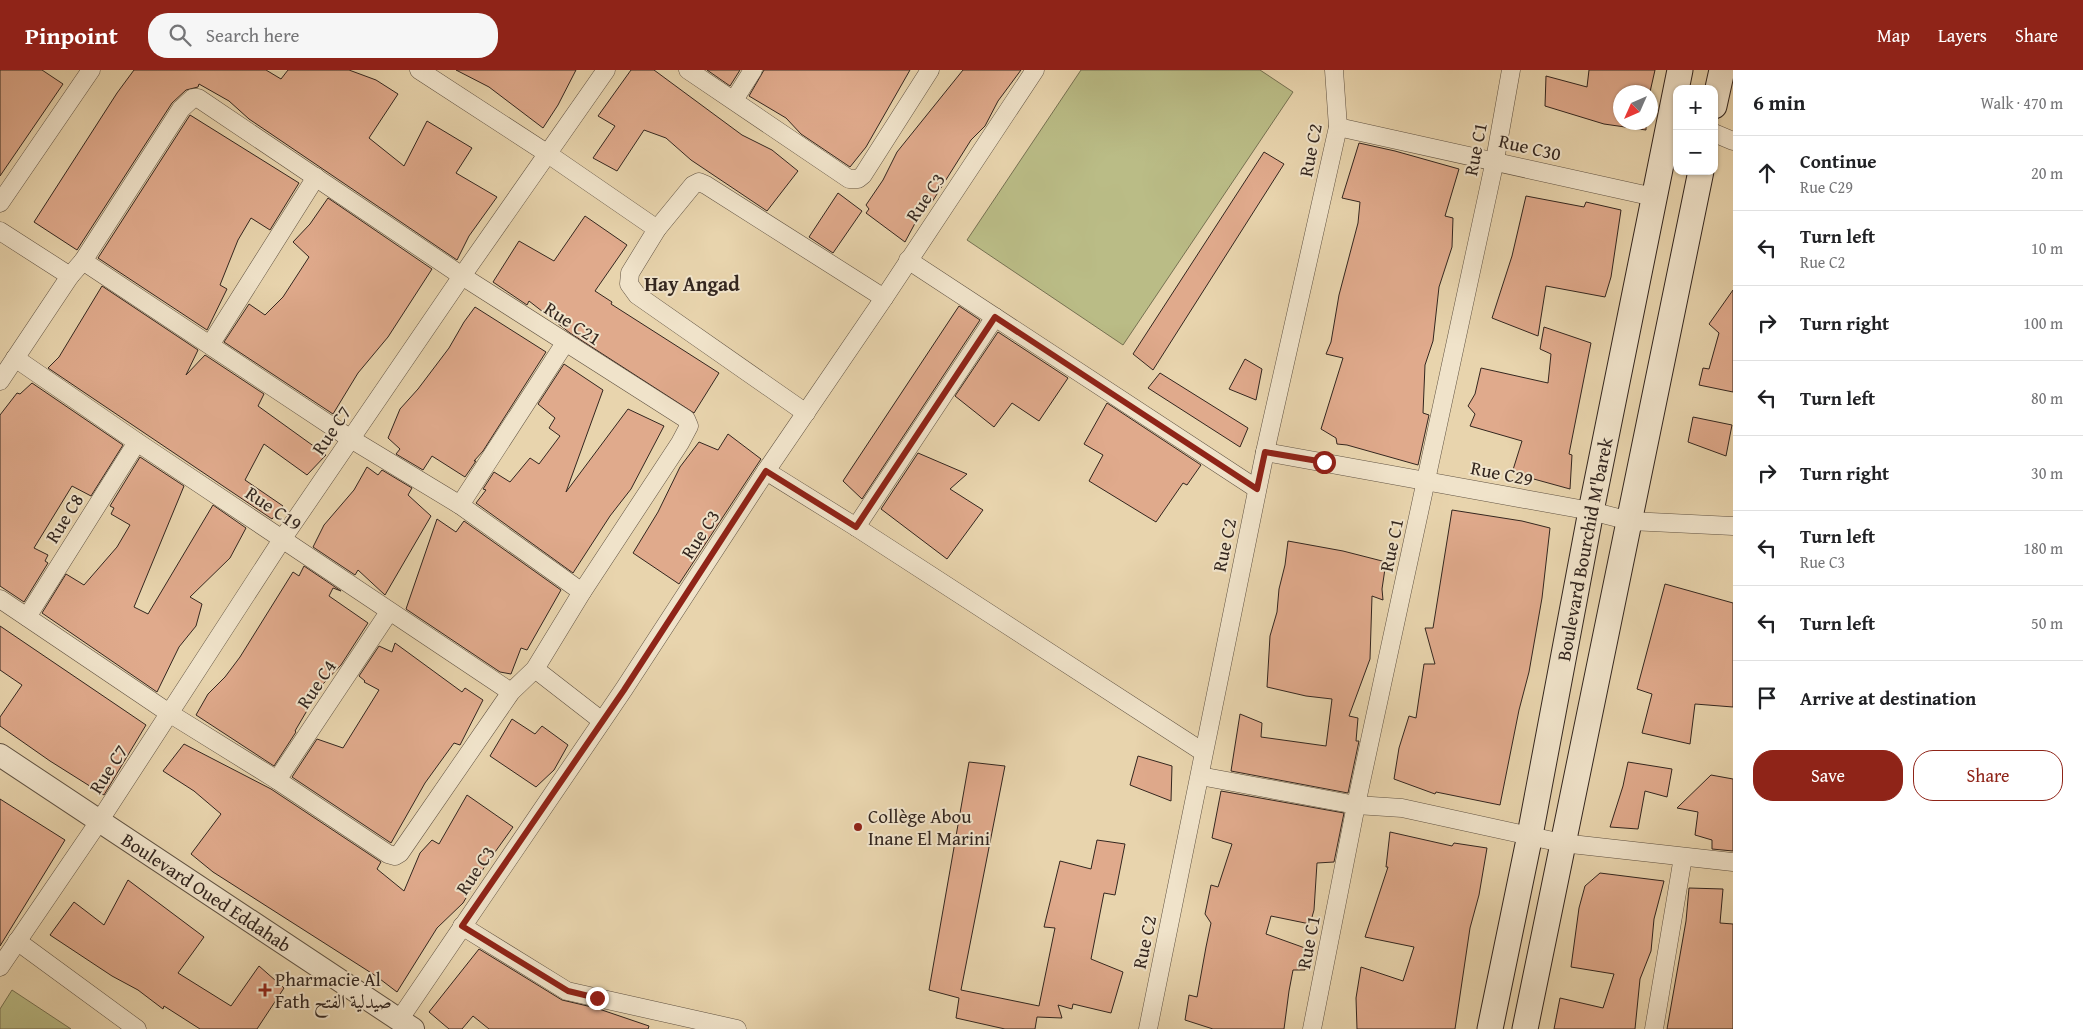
<!DOCTYPE html>
<html lang="en">
<head>
<meta charset="utf-8">
<style>
  body { margin:0; font-family:"Gentium Book Plus",Amiri,serif; background:#f6f6f6; color:#202124 }
  .controls { position:absolute; right:15px; top:15px; display:grid; overflow:hidden; border-radius:10px; box-shadow:0 1px 4px #0004 }
  .controls button { width:45px; height:45px; display:grid; place-items:center; padding:0; border:0; border-bottom:1px solid #e0e0e0; background:#fff; color:#202124; font:25px sans-serif }
  .compass { position:absolute; left:1613px; top:15px; width:45px; height:45px; border-radius:50%; background:#fff; box-shadow:0 1px 4px #0004; rotate:225deg }
  .stop { position:absolute; width:15px; height:15px; margin:-11px; border:4px solid #8f2418; border-radius:50%; background:#fff }
  .stop.end { background:#8f2418; border-color:#fff; box-shadow:0 1px 5px #0008 }
  .list { margin:0; padding:0; list-style:none }
  h2 { display:flex; justify-content:space-between; align-items:center; height:65px; margin:0; padding:0 20px; font-size:21px }
  h2 small { font-size:16px; font-weight:400; color:#757577 }
  .list li { display:grid; grid-template-columns:32px 1fr auto; gap:15px; align-items:center; box-sizing:border-box; height:75px; padding:0 20px; border-top:1px solid #e0e0e0 }
  .list b { display:block; font-size:19px; white-space:nowrap }
  .list p { margin:0; font-size:16px; white-space:nowrap; color:#757577 }
  .list em { font-size:16px; font-style:normal; color:#757577 }
  .actions { display:flex; gap:10px; padding:15px 20px }
  .actions a { flex:1; padding:11px 0; border:1px solid #8f2418; border-radius:20px; text-align:center; font-size:18px; color:#8f2418 }
  .actions .main { background:#8f2418; color:#fff }
  .icon { flex:none; width:28px; height:28px; fill:none; stroke:currentColor; stroke-width:2; stroke-linecap:round; stroke-linejoin:round }
  .map { position:relative; flex:none; width:1733px; height:959px; overflow:hidden }
  header { display:flex; align-items:center; gap:30px; box-sizing:border-box; height:70px; padding:0 25px; background:#8f2418; color:#fff }
  header strong { font-size:24px }
  nav { display:flex; gap:28px; margin-inline-start:auto; font-size:18px }
  .search { width:350px; height:45px; background:#f6f6f6; display:flex; align-items:center; gap:12px; box-sizing:border-box; padding:0 18px; border-radius:20px; color:#757577; font-size:19px }
  main { display:flex }
  aside { flex:1; background:#fff }
  .map>svg:first-child { display:block }
</style>
</head>
<body>
<header>
<strong>Pinpoint</strong>
<div class="search"><svg class="icon" aria-label="search" viewBox="0 0 24 24"><circle cx="10" cy="10" r="6"/><path d="M15 15l6 6"/></svg>Search here</div>
<nav><a>Map</a><a>Layers</a><a>Share</a></nav>
</header>
<main>
<div class="map">
<svg width="1733" height="959" viewBox="0 0 1733 959">
  <rect width="100%" height="100%" fill="#e8d4ad"/>
  <filter id="stains"><feTurbulence type="fractalNoise" baseFrequency=".004" numOctaves="4"/><feColorMatrix values="0 0 0 0 .2 0 0 0 0 .09 0 0 0 0 .02 0 0 0 .5 -.17"/></filter>
  <radialGradient id="worn" r=".72"><stop offset=".6" stop-color="#630" stop-opacity="0"/><stop offset="1" stop-color="#630" stop-opacity=".3"/></radialGradient>
  <g fill="#babc86" stroke="#767152">
    <path d="M 1081,0 L 1260,0 L 1293,22 L 1123,275 L 967,170 Z"/>
    <path d="M 12,920 L 71,959 L 0,959 L 0,939 Z"/>
  </g>
  <g fill="#e0aa8c" stroke="#33261f">
    <path d="M 0,0 L 42,0 L 63,14 L 0,106 Z"/>
    <path d="M 134,0 L 266,0 L 281,9 L 288,0 L 349,0 L 376,10 L 398,24 L 369,68 L 404,96 L 427,51 L 472,78 L 456,103 L 497,127 L 469,166 L 457,190 L 249,49 L 229,31 L 199,14 L 198,17 L 186,20 L 172,33 L 77,180 L 34,152 L 117,23 Z"/>
    <path d="M 456,0 L 576,0 L 558,35 L 543,58 L 489,17 Z"/>
    <path d="M 631,0 L 654,0 L 742,65 L 772,80 L 798,101 L 767,141 L 691,90 L 666,68 L 644,60 L 617,101 L 593,88 L 615,56 L 598,46 Z"/>
    <path d="M 707,0 L 740,0 L 730,16 Z"/>
    <path d="M 764,0 L 910,0 L 866,77 L 850,97 L 801,64 L 786,48 L 749,26 Z"/>
    <path d="M 963,0 L 1021,0 L 998,31 L 985,56 L 971,70 L 932,132 L 928,129 L 905,172 L 866,143 L 869,139 L 866,135 L 883,110 L 897,82 Z"/>
    <path d="M 1589,0 L 1655,0 L 1650,22 L 1620,22 L 1620,52 L 1646,52 L 1646,60 L 1604,54 L 1545,36 L 1546,6 L 1587,17 Z"/>
    <path d="M 190,45 L 299,113 L 270,160 L 251,148 L 238,170 L 220,215 L 227,219 L 207,260 L 98,188 Z"/>
    <path d="M 1359,73 L 1395,81 L 1459,99 L 1445,146 L 1453,148 L 1452,177 L 1439,217 L 1433,271 L 1425,295 L 1423,343 L 1429,345 L 1418,395 L 1347,375 L 1337,374 L 1336,368 L 1321,359 L 1343,288 L 1326,284 L 1331,272 L 1339,225 L 1358,153 L 1360,132 L 1342,128 Z"/>
    <path d="M 1264,82 L 1284,94 L 1153,300 L 1133,284 Z"/>
    <path d="M 838,123 L 862,141 L 833,183 L 809,167 Z"/>
    <path d="M 1526,126 L 1584,137 L 1586,132 L 1621,140 L 1611,207 L 1605,227 L 1546,216 L 1538,266 L 1492,248 L 1512,186 Z"/>
    <path d="M 328,128 L 432,199 L 388,267 L 358,303 L 333,344 L 224,272 L 249,234 L 265,245 L 283,227 L 309,187 L 293,172 L 310,154 Z"/>
    <path d="M 585,146 L 627,175 L 595,221 L 612,232 L 611,234 L 719,303 L 694,343 L 570,263 L 529,231 L 527,235 L 493,212 L 519,171 L 554,191 Z"/>
    <path d="M 102,216 L 198,280 L 186,305 L 205,285 L 264,324 L 258,336 L 326,385 L 307,405 L 264,374 L 245,410 L 283,436 L 272,449 L 48,298 L 59,287 Z"/>
    <path d="M 1733,220 L 1733,322 L 1699,315 L 1703,298 L 1709,299 L 1719,263 L 1709,254 Z"/>
    <path d="M 959,236 L 980,250 L 862,429 L 843,411 Z"/>
    <path d="M 475,237 L 546,282 L 483,381 L 474,391 L 476,391 L 465,407 L 432,386 L 423,400 L 396,384 L 400,379 L 388,368 L 400,339 L 418,319 L 449,278 L 464,252 Z"/>
    <path d="M 1544,257 L 1591,273 L 1569,384 L 1572,385 L 1570,419 L 1512,403 L 1522,371 L 1470,356 L 1475,344 L 1468,336 L 1475,324 L 1481,298 L 1548,313 L 1551,284 L 1540,279 Z"/>
    <path d="M 998,262 L 1068,308 L 1039,351 L 1012,333 L 994,357 L 955,326 Z"/>
    <path d="M 1245,289 L 1262,299 L 1256,330 L 1229,319 Z"/>
    <path d="M 564,294 L 603,320 L 566,422 L 628,339 L 664,356 L 631,419 L 610,446 L 573,503 L 476,433 L 486,420 L 483,419 L 494,402 L 510,412 L 530,388 L 539,394 L 560,366 L 549,358 L 555,348 L 538,334 Z"/>
    <path d="M 1160,303 L 1248,358 L 1240,377 L 1148,318 Z"/>
    <path d="M 32,313 L 123,375 L 91,426 L 72,416 L 34,478 L 48,485 L 45,491 L 48,493 L 24,532 L 0,516 L 0,345 L 17,323 L 20,324 Z"/>
    <path d="M 1107,333 L 1201,395 L 1187,415 L 1183,413 L 1156,452 L 1089,411 L 1103,385 L 1084,374 Z"/>
    <path d="M 1693,347 L 1732,355 L 1726,386 L 1688,372 Z"/>
    <path d="M 728,364 L 761,389 L 679,514 L 633,483 L 658,442 L 680,397 L 699,372 L 718,380 Z"/>
    <path d="M 918,383 L 967,404 L 950,419 L 983,440 L 947,489 L 881,439 Z"/>
    <path d="M 140,387 L 184,416 L 134,537 L 148,544 L 213,435 L 246,458 L 230,488 L 190,527 L 202,534 L 196,556 L 179,577 L 157,622 L 42,543 L 66,504 L 84,515 L 117,477 L 130,455 L 111,444 L 114,438 L 110,436 Z"/>
    <path d="M 367,397 L 378,405 L 382,400 L 412,418 L 408,425 L 431,446 L 385,525 L 358,500 L 355,505 L 313,477 L 324,455 L 354,420 Z"/>
    <path d="M 1452,440 L 1522,451 L 1550,458 L 1542,528 L 1529,602 L 1519,640 L 1500,735 L 1436,722 L 1435,724 L 1394,709 L 1399,678 L 1409,646 L 1416,648 L 1424,594 L 1435,594 L 1425,558 L 1433,558 Z"/>
    <path d="M 437,449 L 456,462 L 464,451 L 561,520 L 527,580 L 521,578 L 511,604 L 500,602 L 406,539 Z"/>
    <path d="M 1288,471 L 1343,481 L 1386,492 L 1382,519 L 1383,530 L 1372,526 L 1370,589 L 1349,646 L 1358,648 L 1356,671 L 1359,671 L 1348,723 L 1231,701 L 1240,644 L 1262,653 L 1261,667 L 1326,676 L 1332,629 L 1306,626 L 1267,617 L 1270,566 L 1277,542 L 1279,519 L 1285,495 Z"/>
    <path d="M 304,496 L 341,521 L 333,518 L 329,526 L 368,553 L 341,595 L 322,615 L 295,661 L 296,662 L 274,696 L 196,645 L 208,624 L 225,607 L 240,587 L 293,502 L 299,506 Z"/>
    <path d="M 1665,514 L 1733,533 L 1733,637 L 1695,634 L 1690,674 L 1642,663 L 1652,624 L 1637,619 Z"/>
    <path d="M 0,556 L 146,655 L 104,725 L 50,691 L 0,656 L 0,647 L 22,615 L 0,600 Z"/>
    <path d="M 395,573 L 462,622 L 465,618 L 483,630 L 460,675 L 454,673 L 425,713 L 391,773 L 292,707 L 317,669 L 343,678 L 379,620 L 364,612 L 365,611 L 359,606 L 379,576 L 392,582 Z"/>
    <path d="M 512,649 L 535,664 L 542,656 L 568,675 L 554,700 L 536,717 L 490,686 Z"/>
    <path d="M 184,674 L 271,719 L 381,792 L 377,799 L 404,821 L 420,783 L 432,770 L 439,774 L 467,725 L 513,757 L 485,796 L 463,833 L 437,858 L 397,922 L 376,906 L 213,802 L 191,784 L 221,744 L 194,721 L 163,701 Z"/>
    <path d="M 1138,686 L 1172,696 L 1171,731 L 1130,715 Z"/>
    <path d="M 969,692 L 1005,696 L 961,920 L 1039,936 L 1055,858 L 1044,857 L 1060,791 L 1091,799 L 1097,770 L 1125,774 L 1115,825 L 1104,823 L 1091,889 L 1123,902 L 1111,943 L 1073,934 L 1072,939 L 1058,935 L 1062,948 L 1037,947 L 1035,959 L 1005,959 L 956,948 L 959,928 L 929,920 Z"/>
    <path d="M 1628,692 L 1672,699 L 1667,727 L 1645,721 L 1638,759 L 1610,757 L 1623,716 Z"/>
    <path d="M 1711,705 L 1733,709 L 1733,781 L 1712,779 L 1712,770 L 1695,765 L 1698,742 L 1677,738 Z"/>
    <path d="M 1221,721 L 1344,743 L 1334,792 L 1317,793 L 1314,840 L 1310,854 L 1271,846 L 1266,864 L 1305,878 L 1305,900 L 1293,900 L 1289,921 L 1284,959 L 1213,959 L 1185,950 L 1189,925 L 1197,927 L 1206,877 L 1211,853 L 1205,844 L 1211,815 L 1218,817 L 1232,774 L 1212,768 Z"/>
    <path d="M 0,729 L 65,770 L 0,876 Z"/>
    <path d="M 1390,762 L 1452,776 L 1454,773 L 1487,778 L 1479,825 L 1470,858 L 1455,959 L 1357,959 L 1356,928 L 1361,897 L 1403,911 L 1414,877 L 1365,867 L 1388,797 L 1386,797 Z"/>
    <path d="M 1600,803 L 1664,811 L 1654,849 L 1651,881 L 1640,909 L 1635,959 L 1554,959 L 1560,928 L 1603,938 L 1614,904 L 1571,897 L 1579,838 L 1585,816 Z"/>
    <path d="M 128,810 L 204,867 L 178,903 L 231,936 L 259,896 L 284,918 L 257,959 L 200,959 L 164,936 L 163,939 L 138,920 L 112,906 L 50,865 L 74,832 L 104,855 Z"/>
    <path d="M 1689,818 L 1723,819 L 1720,853 L 1733,854 L 1733,959 L 1667,959 L 1686,851 Z"/>
    <path d="M 479,879 L 562,930 L 596,938 L 649,956 L 648,959 L 489,959 L 473,946 L 462,959 L 449,959 L 429,942 Z"/>
  </g>
  <g fill="none" stroke-linecap="round" stroke-linejoin="round">
    <g stroke="#605242" stroke-width="19">
      <g id="minor">
        <path d="M 419,0 L 548,84 L 657,159"/>
        <path d="M 688,0 L 849,109 L 858,109 L 863,105 L 930,0"/>
        <path d="M 734,30 L 753,0"/>
        <path d="M 1338,57 L 1654,127"/>
        <path d="M 1714,63 L 1733,71"/>
        <path d="M 0,133 L 91,0"/>
        <path d="M 0,161 L 70,206 L 83,191 L 351,369 L 460,435 L 582,522"/>
        <path d="M 908,190 L 1257,419"/>
        <path d="M 210,275 L 316,107"/>
        <path d="M 15,288 L 137,372 L 511,622"/>
        <path d="M 0,311 L 70,206"/>
        <path d="M 806,343 L 637,225 L 629,214 L 630,203 L 657,159 L 693,115 L 699,112 L 706,115 L 884,228"/>
        <path d="M 1265,382 L 1591,441 L 1630,451 L 1733,456"/>
        <path d="M 766,401 L 856,457 L 1203,682"/>
        <path d="M 460,435 L 565,273"/>
        <path d="M 856,457 L 995,247"/>
        <path d="M 0,529 L 169,643 L 277,710 L 388,784 L 395,786 L 400,783 L 511,622 L 535,599 L 582,522 L 680,373 L 689,356 L 686,349 L 462,206 L 198,28 L 193,28 L 181,39 L 83,191"/>
        <path d="M 27,547 L 137,372"/>
        <path d="M 535,599 L 602,651"/>
        <path d="M 1200,706 L 1356,735 L 1402,738 L 1562,773 L 1733,792"/>
        <path d="M 277,710 L 389,542"/>
        <path d="M 462,856 L 567,921 L 737,959"/>
        <path d="M 17,871 L 137,959"/>
        <path d="M 0,897 L 100,750 L 283,468 L 462,206 L 606,0"/>
        <path d="M 399,950 L 624,619 L 766,401 L 884,228 L 1035,0"/>
        <path d="M 1148,959 L 1265,382 L 1338,57 L 1334,0"/>
        <path d="M 1312,959 L 1356,735 L 1495,90 L 1511,0"/>
        <path d="M 1654,959 L 1683,787"/>
      </g>
    </g>
    <g stroke="#605242" stroke-width="24">
      <g id="tertiary">
        <path id="s1" d="M 0,685 L 413,959"/>
      </g>
    </g>
    <g stroke="#33261f" stroke-width="27">
      <g id="secondary">
        <path d="M 1714,36 L 1722,0"/>
        <path id="s2" d="M 1490,959 L 1530,765 L 1591,441 L 1680,0"/>
        <path d="M 1525,959 L 1701,101"/>
      </g>
    </g>
    <use href="#minor" stroke="#f0e3ca" stroke-width="18"/>
    <use href="#tertiary" stroke="#f0e3ca" stroke-width="22"/>
    <use href="#secondary" stroke="#f0e3ca" stroke-width="25"/>
  </g>
  <g fill="none" stroke-linecap="round" stroke-linejoin="round">
    <path stroke="#8f2418" stroke-width="6" d="M 597,928 L 568,921 L 462,856 L 624,620 L 766,401 L 856,457 L 995,247 L 1257,419 L 1265,382 L 1324,392"/>
  </g>
  <g fill="#8f2418" stroke="#f0e3ca" stroke-width="2">
    <circle cx="858" cy="757" r="5"/>
    <path d="M262.5 912.5h5v5h5v5h-5v5h-5v-5h-5v-5h5z"/>
  </g>
  <g text-anchor="middle" stroke-width="4" stroke-linejoin="round" paint-order="stroke">
    <g font-size="19" fill="#33261f" stroke="#f0e3ca">
      <text transform="translate(1530 77) rotate(13)" y="7">Rue C30</text>
      <text transform="translate(1475 79) rotate(-79)" y="7">Rue C1</text>
      <text transform="translate(1310 80) rotate(-79)" y="7">Rue C2</text>
      <text transform="translate(925 127) rotate(-56)" y="7">Rue C3</text>
      <text transform="translate(573 253) rotate(33)" y="7">Rue C21</text>
      <text transform="translate(331 360) rotate(-56)" y="7">Rue C7</text>
      <text transform="translate(1502 403) rotate(11)" y="7">Rue C29</text>
      <text transform="translate(274 438) rotate(34)" y="7">Rue C19</text>
      <text transform="translate(64 448) rotate(-58)" y="7">Rue C8</text>
      <text transform="translate(700 464) rotate(-57)" y="7">Rue C3</text>
      <text transform="translate(1224 475) rotate(-78)" y="7">Rue C2</text>
      <text transform="translate(1391 475) rotate(-78)" y="7">Rue C1</text>
      <text dy="7" stroke="none"><textPath href="#s2" startOffset="489">Boulevard Bourchid M'barek</textPath></text>
      <text transform="translate(316 614) rotate(-56)" y="7">Rue C4</text>
      <text transform="translate(108 699) rotate(-57)" y="7">Rue C7</text>
      <text transform="translate(475 800) rotate(-56)" y="7">Rue C3</text>
      <text dy="7" stroke="none"><textPath href="#s1" startOffset="248">Boulevard Oued Eddahab</textPath></text>
      <text transform="translate(1144 872) rotate(-78)" y="7">Rue C2</text>
      <text transform="translate(1308 872) rotate(-79)" y="7">Rue C1</text>
    </g>
    <g font-size="19" fill="#33261f" stroke="#f0e3ca" text-anchor="start">
      <text x="868" y="753">Collège Abou<tspan x="868" dy="22">Inane El Marini</tspan></text>
      <text x="275" y="916">Pharmacie Al<tspan x="275" dy="22">Fath صيدلية الفتح</tspan></text>
    </g>
    <g font-size="20" font-weight="bold" fill="#33261f" stroke="#f0e3ca">
      <text x="692" y="221">Hay Angad</text>
    </g>
  </g>
  <rect width="100%" height="100%" filter="url(#stains)"/>
  <rect width="100%" height="100%" fill="url(#worn)"/>
</svg>
<div class="controls">
<button>+</button>
<button>−</button>
</div>
<svg class="compass" viewBox="-18 -18 36 36"><path d="M0-13l5 13h-10z" fill="#e53935"/><path d="M0 13l5-13h-10z" fill="#757577"/></svg>
<div class="stop" style="left:1324px;top:392px"></div>
<div class="stop end" style="left:597px;top:928px"></div>
</div>
<aside>
<h2>6 min<small>Walk · 470 m</small></h2>
<ul class="list">
<li><svg class="icon" aria-label="ahead" viewBox="0 0 24 24"><path d="M12 20V5M6 11l6-6 6 6"/></svg><div><b>Continue</b><p>Rue C29</p></div><em>20 m</em></li>
<li><svg class="icon" aria-label="left" viewBox="0 0 24 24"><path d="M17 20v-9H6M10 6l-5 5 5 5"/></svg><div><b>Turn left</b><p>Rue C2</p></div><em>10 m</em></li>
<li><svg class="icon" aria-label="right" viewBox="0 0 24 24"><path d="M7 20v-9h11M14 6l5 5-5 5"/></svg><div><b>Turn right</b></div><em>100 m</em></li>
<li><svg class="icon" aria-label="left" viewBox="0 0 24 24"><path d="M17 20v-9H6M10 6l-5 5 5 5"/></svg><div><b>Turn left</b></div><em>80 m</em></li>
<li><svg class="icon" aria-label="right" viewBox="0 0 24 24"><path d="M7 20v-9h11M14 6l5 5-5 5"/></svg><div><b>Turn right</b></div><em>30 m</em></li>
<li><svg class="icon" aria-label="left" viewBox="0 0 24 24"><path d="M17 20v-9H6M10 6l-5 5 5 5"/></svg><div><b>Turn left</b><p>Rue C3</p></div><em>180 m</em></li>
<li><svg class="icon" aria-label="left" viewBox="0 0 24 24"><path d="M17 20v-9H6M10 6l-5 5 5 5"/></svg><div><b>Turn left</b></div><em>50 m</em></li>
<li><svg class="icon" aria-label="arrive" viewBox="0 0 24 24"><path d="M6 21V4h12l-3 4 3 4H6"/></svg><div><b>Arrive at destination</b></div></li>
</ul>
<div class="actions"><a class="main">Save</a><a>Share</a></div>
</aside>
</main>
</body>
</html>
